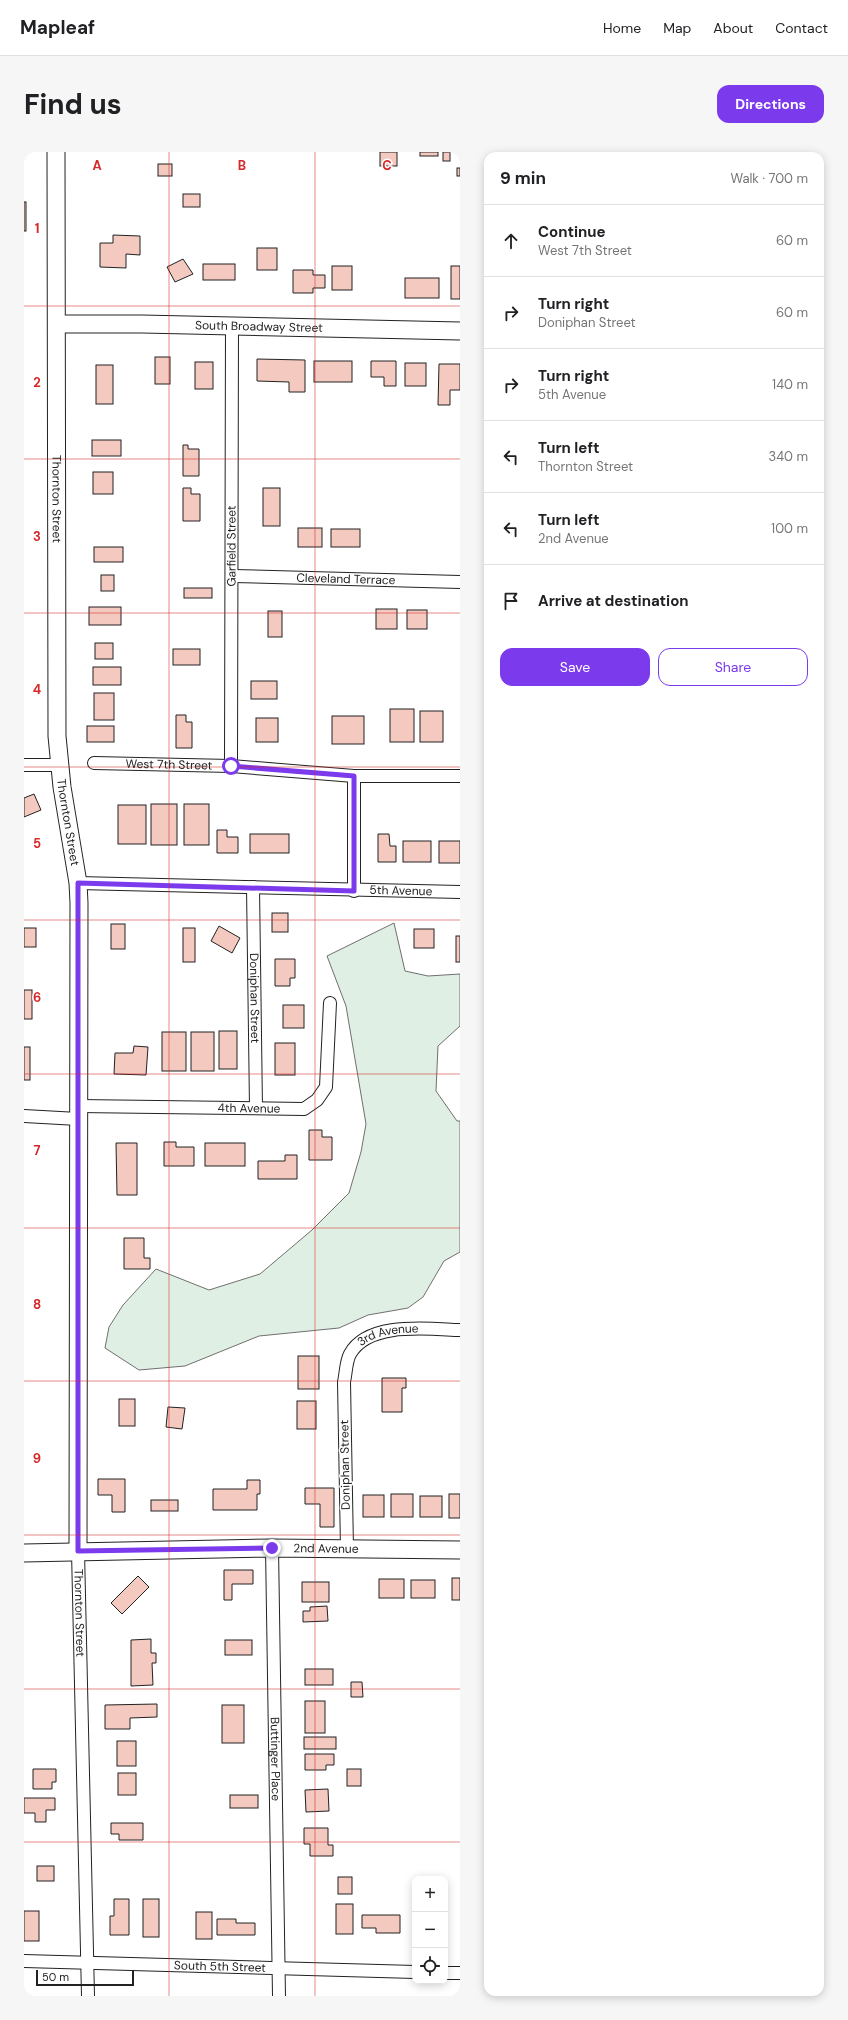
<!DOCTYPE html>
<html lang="en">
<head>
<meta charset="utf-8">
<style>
  body { margin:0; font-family:"DM Sans",sans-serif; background:#f6f6f6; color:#202124 }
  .controls { position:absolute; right:12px; bottom:12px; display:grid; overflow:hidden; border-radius:8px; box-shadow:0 2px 10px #0003 }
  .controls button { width:36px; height:36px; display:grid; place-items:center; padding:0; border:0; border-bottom:1px solid #e0e0e0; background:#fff; color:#202124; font:20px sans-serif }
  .scale { position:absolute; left:12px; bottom:10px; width:98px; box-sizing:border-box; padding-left:4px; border:2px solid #222; border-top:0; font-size:11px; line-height:14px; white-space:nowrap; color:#222; -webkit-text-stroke:3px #fff; paint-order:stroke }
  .stop { position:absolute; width:12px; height:12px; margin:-9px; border:3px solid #7c3aed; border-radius:50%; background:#fff }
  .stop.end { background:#7c3aed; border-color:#fff; box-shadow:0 1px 4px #0008 }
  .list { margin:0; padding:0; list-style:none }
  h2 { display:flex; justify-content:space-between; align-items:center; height:52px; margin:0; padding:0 16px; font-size:17px }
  h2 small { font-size:13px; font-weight:400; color:#757577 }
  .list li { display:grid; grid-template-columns:26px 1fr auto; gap:12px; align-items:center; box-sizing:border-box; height:72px; padding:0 16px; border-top:1px solid #e0e0e0 }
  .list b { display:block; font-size:15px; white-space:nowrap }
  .list p { margin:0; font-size:13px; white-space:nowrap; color:#757577 }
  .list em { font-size:13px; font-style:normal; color:#757577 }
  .actions { display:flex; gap:8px; padding:12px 16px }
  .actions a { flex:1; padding:9px 0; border:1px solid #7c3aed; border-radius:12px; text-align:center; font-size:14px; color:#7c3aed }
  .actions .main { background:#7c3aed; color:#fff }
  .icon { flex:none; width:22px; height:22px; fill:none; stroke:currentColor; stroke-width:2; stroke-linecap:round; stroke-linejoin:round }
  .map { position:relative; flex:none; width:436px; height:1844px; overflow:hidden; border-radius:12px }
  header { display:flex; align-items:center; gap:24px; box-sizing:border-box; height:56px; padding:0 20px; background:#fff; border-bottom:1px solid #e0e0e0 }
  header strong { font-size:19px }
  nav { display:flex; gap:22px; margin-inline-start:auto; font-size:14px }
  .intro { display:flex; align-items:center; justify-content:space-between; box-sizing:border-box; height:96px; padding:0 24px }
  h1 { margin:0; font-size:28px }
  .button { padding:10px 18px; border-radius:12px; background:#7c3aed; color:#fff; font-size:14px; font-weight:700 }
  main { display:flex; gap:24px; padding:0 24px }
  aside { flex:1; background:#fff; border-radius:12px; box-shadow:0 2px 10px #0003 }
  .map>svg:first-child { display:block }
</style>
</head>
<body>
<header>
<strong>Mapleaf</strong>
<nav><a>Home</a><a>Map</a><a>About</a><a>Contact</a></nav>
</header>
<div class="intro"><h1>Find us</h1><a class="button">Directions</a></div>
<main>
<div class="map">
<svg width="436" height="1844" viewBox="0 0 436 1844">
  <rect width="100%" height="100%" fill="#fff"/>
  <path fill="#e0efe3" stroke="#6f6f6f" d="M 370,771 L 381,819 L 404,824 L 436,822 L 436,874 L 414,894 L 412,939 L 433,969 L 436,969 L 436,1100 L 420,1109 L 399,1145 L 384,1156 L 344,1163 L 315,1176 L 235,1184 L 161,1214 L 115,1218 L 81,1196 L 85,1175 L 99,1153 L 132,1117 L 185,1138 L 236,1122 L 288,1078 L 325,1041 L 337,1000 L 342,972 L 322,854 L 303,804 Z"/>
  <g fill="#f3c9c0" stroke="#222">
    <rect x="356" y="0" width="17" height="14"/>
    <rect x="396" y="0" width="18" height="4"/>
    <rect x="419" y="0" width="7" height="9"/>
    <rect x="134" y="12" width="14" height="12"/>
    <rect x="433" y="16" width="3" height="8"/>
    <rect x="159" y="42" width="17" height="13"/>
    <rect x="0" y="50" width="2" height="29"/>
    <path d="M 89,83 L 116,84 L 116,103 L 102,102 L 102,116 L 76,115 L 76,91 L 89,91 Z"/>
    <rect x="233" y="96" width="20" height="22"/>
    <path d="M 159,107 L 169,122 L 151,130 L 143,115 Z"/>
    <rect x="179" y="112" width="32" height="16"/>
    <rect x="308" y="114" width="20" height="24"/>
    <rect x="427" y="114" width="9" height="33"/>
    <path d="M 269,118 L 289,118 L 289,123 L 301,123 L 301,136 L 289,136 L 289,141 L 269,141 Z"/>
    <rect x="381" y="126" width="34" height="20"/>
    <rect x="131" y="205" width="15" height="27"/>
    <path d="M 233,207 L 281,208 L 281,240 L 265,240 L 265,230 L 233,229 Z"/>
    <rect x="290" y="209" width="38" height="21"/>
    <path d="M 347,209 L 372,209 L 372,234 L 360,234 L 360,225 L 347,225 Z"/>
    <rect x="171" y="210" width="18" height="27"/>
    <rect x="381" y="211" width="21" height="23"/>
    <path d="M 415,212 L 436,212 L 436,238 L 426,238 L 426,253 L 414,253 Z"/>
    <rect x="72" y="213" width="17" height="39"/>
    <rect x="68" y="288" width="29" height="16"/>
    <path d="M 159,293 L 164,293 L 164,297 L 175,297 L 175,324 L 159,324 Z"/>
    <rect x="69" y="320" width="20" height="22"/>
    <path d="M 159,336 L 167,336 L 167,342 L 176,342 L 176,369 L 159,369 Z"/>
    <rect x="239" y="336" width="17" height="38"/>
    <rect x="274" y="376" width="24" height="19"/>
    <rect x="307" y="377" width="29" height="18"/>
    <rect x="70" y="395" width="29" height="15"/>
    <rect x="77" y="423" width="13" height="16"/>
    <rect x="160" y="436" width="28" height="10"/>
    <rect x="65" y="455" width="32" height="18"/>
    <rect x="352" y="457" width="21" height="20"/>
    <rect x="383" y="458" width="20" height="19"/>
    <rect x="244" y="459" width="14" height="26"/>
    <rect x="71" y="491" width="18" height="16"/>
    <rect x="149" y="497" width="27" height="16"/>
    <rect x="69" y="515" width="28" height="18"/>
    <rect x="227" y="529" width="26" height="18"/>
    <rect x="70" y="541" width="20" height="27"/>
    <rect x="366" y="557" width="24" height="33"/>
    <rect x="396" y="559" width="23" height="31"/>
    <path d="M 152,563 L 162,563 L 162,570 L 168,570 L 168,596 L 152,596 Z"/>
    <rect x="308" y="564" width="32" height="28"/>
    <rect x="232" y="566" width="22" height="24"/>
    <rect x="63" y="574" width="27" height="16"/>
    <path d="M 10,642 L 17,658 L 0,665 L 0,646 Z"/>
    <rect x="127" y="652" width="26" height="41"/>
    <rect x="160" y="652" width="25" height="41"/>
    <rect x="94" y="653" width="28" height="39"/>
    <path d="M 193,678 L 203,678 L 203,685 L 214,685 L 214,701 L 193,701 Z"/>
    <rect x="226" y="682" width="39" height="19"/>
    <path d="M 354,682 L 365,682 L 366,694 L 372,694 L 372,710 L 354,710 Z"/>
    <rect x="379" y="689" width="28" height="21"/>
    <rect x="415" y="689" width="21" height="22"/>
    <rect x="248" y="761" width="16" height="19"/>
    <rect x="87" y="772" width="14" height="25"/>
    <path d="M 195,774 L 216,786 L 208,801 L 187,789 Z"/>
    <rect x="0" y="776" width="12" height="19"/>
    <rect x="159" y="776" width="12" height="34"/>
    <rect x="390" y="777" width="20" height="19"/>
    <rect x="432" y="784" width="4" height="26"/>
    <path d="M 251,807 L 271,807 L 271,826 L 266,826 L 266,834 L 251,834 Z"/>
    <rect x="0" y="838" width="8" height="29"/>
    <rect x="259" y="853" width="21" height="23"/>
    <rect x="195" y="879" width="18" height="38"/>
    <rect x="138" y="880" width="24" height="39"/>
    <rect x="167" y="880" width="23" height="39"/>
    <rect x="251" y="891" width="20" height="32"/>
    <path d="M 110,894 L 124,895 L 122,923 L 90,922 L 91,901 L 109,901 Z"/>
    <rect x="0" y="895" width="6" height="33"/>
    <path d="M 285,978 L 298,978 L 298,985 L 308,985 L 308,1008 L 285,1008 Z"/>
    <path d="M 140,990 L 152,990 L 152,995 L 170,995 L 170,1014 L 140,1014 Z"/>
    <path d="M 92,991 L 113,991 L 113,1043 L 93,1043 Z"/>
    <rect x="181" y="991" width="40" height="23"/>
    <path d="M 261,1003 L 273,1003 L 273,1027 L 234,1027 L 234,1009 L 261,1009 Z"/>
    <path d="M 100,1086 L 120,1086 L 120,1106 L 126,1106 L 126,1117 L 100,1117 Z"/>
    <rect x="274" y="1204" width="21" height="33"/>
    <path d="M 358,1226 L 382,1226 L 382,1236 L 378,1236 L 378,1260 L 358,1260 Z"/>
    <rect x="95" y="1247" width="16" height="27"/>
    <rect x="273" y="1249" width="19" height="28"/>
    <path d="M 144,1255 L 161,1256 L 158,1277 L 142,1275 Z"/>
    <path d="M 74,1327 L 101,1327 L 101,1360 L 88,1360 L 88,1343 L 74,1343 Z"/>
    <path d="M 223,1328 L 236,1328 L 236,1342 L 233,1342 L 233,1358 L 189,1358 L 189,1337 L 223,1337 Z"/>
    <path d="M 281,1336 L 310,1336 L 310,1375 L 296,1375 L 296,1352 L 281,1352 Z"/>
    <rect x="367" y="1342" width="22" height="23"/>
    <rect x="425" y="1342" width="11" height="24"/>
    <rect x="339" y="1343" width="21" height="22"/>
    <rect x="396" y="1344" width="22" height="21"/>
    <rect x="127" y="1348" width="27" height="11"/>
    <path d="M 200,1418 L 229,1418 L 229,1432 L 208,1432 L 208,1448 L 200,1448 Z"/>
    <path d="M 114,1424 L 125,1435 L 98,1462 L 87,1451 Z"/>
    <rect x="428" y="1426" width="8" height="22"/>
    <rect x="355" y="1427" width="25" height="19"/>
    <rect x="387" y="1428" width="24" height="18"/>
    <rect x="278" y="1430" width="27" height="20"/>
    <path d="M 303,1454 L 304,1469 L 279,1470 L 279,1459 L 286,1459 L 286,1455 Z"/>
    <path d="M 127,1487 L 127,1501 L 132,1501 L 132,1511 L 128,1511 L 129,1533 L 107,1534 L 107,1488 Z"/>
    <rect x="201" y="1488" width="27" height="15"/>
    <rect x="281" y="1517" width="28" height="16"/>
    <path d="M 327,1530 L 338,1530 L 339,1545 L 327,1545 Z"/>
    <rect x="281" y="1549" width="20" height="32"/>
    <path d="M 133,1552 L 133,1565 L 106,1566 L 106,1577 L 81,1577 L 81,1553 Z"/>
    <rect x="198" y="1553" width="22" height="38"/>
    <rect x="280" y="1585" width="32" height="12"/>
    <rect x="93" y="1589" width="19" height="25"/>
    <path d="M 281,1602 L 310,1602 L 310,1613 L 302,1613 L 302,1618 L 281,1618 Z"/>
    <path d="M 9,1617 L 32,1617 L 32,1630 L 28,1630 L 28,1637 L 9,1637 Z"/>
    <rect x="323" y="1617" width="14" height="17"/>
    <rect x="94" y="1621" width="18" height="22"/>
    <path d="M 304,1637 L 305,1659 L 282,1660 L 281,1638 Z"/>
    <rect x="206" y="1643" width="28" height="13"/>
    <path d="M 0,1646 L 31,1646 L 31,1658 L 22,1658 L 22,1670 L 11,1670 L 11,1661 L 0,1661 Z"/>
    <path d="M 87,1671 L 119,1671 L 119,1688 L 95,1688 L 95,1682 L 87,1682 Z"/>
    <path d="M 280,1676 L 304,1676 L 304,1693 L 309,1693 L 309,1704 L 286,1704 L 286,1692 L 280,1692 Z"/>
    <rect x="13" y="1714" width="17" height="15"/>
    <rect x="314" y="1725" width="14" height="17"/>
    <path d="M 90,1747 L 105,1747 L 105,1783 L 86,1783 L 86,1764 L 90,1764 Z"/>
    <rect x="119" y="1747" width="16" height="38"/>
    <rect x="312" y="1752" width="17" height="30"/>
    <rect x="0" y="1759" width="15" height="30"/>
    <rect x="172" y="1760" width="16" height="27"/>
    <path d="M 338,1763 L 376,1763 L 376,1781 L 352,1781 L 352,1776 L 338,1776 Z"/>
    <path d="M 193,1767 L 212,1767 L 212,1771 L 231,1771 L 231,1783 L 193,1783 Z"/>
  </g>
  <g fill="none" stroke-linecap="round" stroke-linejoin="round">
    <g stroke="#222" stroke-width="14">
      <g id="street">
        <path id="s1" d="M 209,424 L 436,430"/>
        <path id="s2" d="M 70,611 L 207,614 L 330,624 L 436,624"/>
        <path d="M 0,613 L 35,613"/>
        <path id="s3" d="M 207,614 L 208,174"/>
        <path id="s4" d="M 54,731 L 436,740"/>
        <path id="s5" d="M 229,735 L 232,956"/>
        <path d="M 330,739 L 330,624"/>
        <path id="s6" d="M 54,954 L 280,957 L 293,948 L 302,935 L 306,851"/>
        <path d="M 0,964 L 54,967"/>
        <path id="s7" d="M 248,1396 L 255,1844"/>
        <path id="s8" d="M 323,1397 L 320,1230 C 322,1221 322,1209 326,1202 C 344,1169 404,1177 436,1178"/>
        <path id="s9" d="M 54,1399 L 64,1844"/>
        <path id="s10" d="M 0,1809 L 391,1820"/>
        <path d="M 421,1821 L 436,1821"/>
      </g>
    </g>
    <g stroke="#222" stroke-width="19">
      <g id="secondary">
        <path id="s11" d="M 32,0 L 33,584 L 38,635 L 54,731 L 55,751 L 54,1399"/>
        <path id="s12" d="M 33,172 L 118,172 L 436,179"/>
        <path id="s13" d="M 0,1401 L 248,1396 L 436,1398"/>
      </g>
    </g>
    <use href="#street" stroke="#fff" stroke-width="12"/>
    <use href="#secondary" stroke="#fff" stroke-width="17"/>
  </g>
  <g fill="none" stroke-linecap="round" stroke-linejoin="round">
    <path stroke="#7c3aed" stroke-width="5" d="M 207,614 L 330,624 L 330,739 L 54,731 L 54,1399 L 248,1396"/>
  </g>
  <path fill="none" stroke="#d62828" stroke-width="1" stroke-opacity="0.55" d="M 145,0 L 145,1844M 291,0 L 291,1844M 0,154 L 436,154M 0,307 L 436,307M 0,461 L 436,461M 0,615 L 436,615M 0,768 L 436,768M 0,922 L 436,922M 0,1076 L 436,1076M 0,1229 L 436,1229M 0,1383 L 436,1383M 0,1537 L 436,1537M 0,1690 L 436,1690"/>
  <g text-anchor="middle" stroke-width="3" stroke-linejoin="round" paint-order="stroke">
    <g font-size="12" fill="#222" stroke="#fff">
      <text dy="4" stroke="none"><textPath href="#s12" startOffset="202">South Broadway Street</textPath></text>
      <text dy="4" stroke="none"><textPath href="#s11" startOffset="347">Thornton Street</textPath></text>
      <text dy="4" stroke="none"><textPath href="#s3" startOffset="220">Garfield Street</textPath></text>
      <text dy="4" stroke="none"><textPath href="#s1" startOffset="113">Cleveland Terrace</textPath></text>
      <text dy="4" stroke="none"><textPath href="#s2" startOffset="75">West 7th Street</textPath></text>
      <text dy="4" stroke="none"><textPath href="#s11" startOffset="671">Thornton Street</textPath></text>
      <text dy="4" stroke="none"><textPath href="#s4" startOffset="323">5th Avenue</textPath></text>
      <text dy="4" stroke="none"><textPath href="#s5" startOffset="111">Doniphan Street</textPath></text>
      <text dy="4" stroke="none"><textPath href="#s6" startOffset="171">4th Avenue</textPath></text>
      <text dy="4" stroke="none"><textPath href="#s8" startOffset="241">3rd Avenue</textPath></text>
      <text transform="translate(321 1313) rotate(-91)" y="4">Doniphan Street</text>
      <text dy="4" stroke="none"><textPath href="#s13" startOffset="302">2nd Avenue</textPath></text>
      <text dy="4" stroke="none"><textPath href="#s9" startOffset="62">Thornton Street</textPath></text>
      <text dy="4" stroke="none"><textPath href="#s7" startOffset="211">Buttinger Place</textPath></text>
      <text dy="4" stroke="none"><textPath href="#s10" startOffset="196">South 5th Street</textPath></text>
    </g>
  </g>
  <g font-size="13" text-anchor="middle" font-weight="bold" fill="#d62828" stroke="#fff" stroke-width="3" stroke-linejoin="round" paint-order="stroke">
    <text x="73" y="18">A</text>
    <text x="218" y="18">B</text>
    <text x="363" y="18">C</text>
    <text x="13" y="81">1</text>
    <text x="13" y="235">2</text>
    <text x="13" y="389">3</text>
    <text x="13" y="542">4</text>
    <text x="13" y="696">5</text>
    <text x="13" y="850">6</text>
    <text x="13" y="1003">7</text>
    <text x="13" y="1157">8</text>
    <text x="13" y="1311">9</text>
  </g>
</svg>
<div class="controls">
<button>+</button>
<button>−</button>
<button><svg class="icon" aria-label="locate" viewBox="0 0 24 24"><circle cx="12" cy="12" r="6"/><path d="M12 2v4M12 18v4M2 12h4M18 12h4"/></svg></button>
</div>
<div class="scale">50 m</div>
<div class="stop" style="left:207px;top:614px"></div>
<div class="stop end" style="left:248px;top:1396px"></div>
</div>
<aside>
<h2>9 min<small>Walk · 700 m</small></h2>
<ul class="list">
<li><svg class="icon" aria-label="ahead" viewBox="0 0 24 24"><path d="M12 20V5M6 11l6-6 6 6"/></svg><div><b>Continue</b><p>West 7th Street</p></div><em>60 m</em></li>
<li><svg class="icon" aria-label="right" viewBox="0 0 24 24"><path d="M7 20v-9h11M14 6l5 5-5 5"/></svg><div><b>Turn right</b><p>Doniphan Street</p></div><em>60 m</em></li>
<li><svg class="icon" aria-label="right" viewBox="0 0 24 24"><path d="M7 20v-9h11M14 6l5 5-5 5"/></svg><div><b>Turn right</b><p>5th Avenue</p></div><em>140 m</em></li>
<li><svg class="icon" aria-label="left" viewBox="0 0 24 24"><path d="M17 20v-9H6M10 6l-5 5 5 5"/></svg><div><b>Turn left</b><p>Thornton Street</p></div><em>340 m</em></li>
<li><svg class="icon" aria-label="left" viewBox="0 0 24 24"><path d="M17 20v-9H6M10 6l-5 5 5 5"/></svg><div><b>Turn left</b><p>2nd Avenue</p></div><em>100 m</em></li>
<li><svg class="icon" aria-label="arrive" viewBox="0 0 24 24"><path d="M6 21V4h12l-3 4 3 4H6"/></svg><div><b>Arrive at destination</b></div></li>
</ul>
<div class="actions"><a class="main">Save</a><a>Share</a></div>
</aside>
</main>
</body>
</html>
